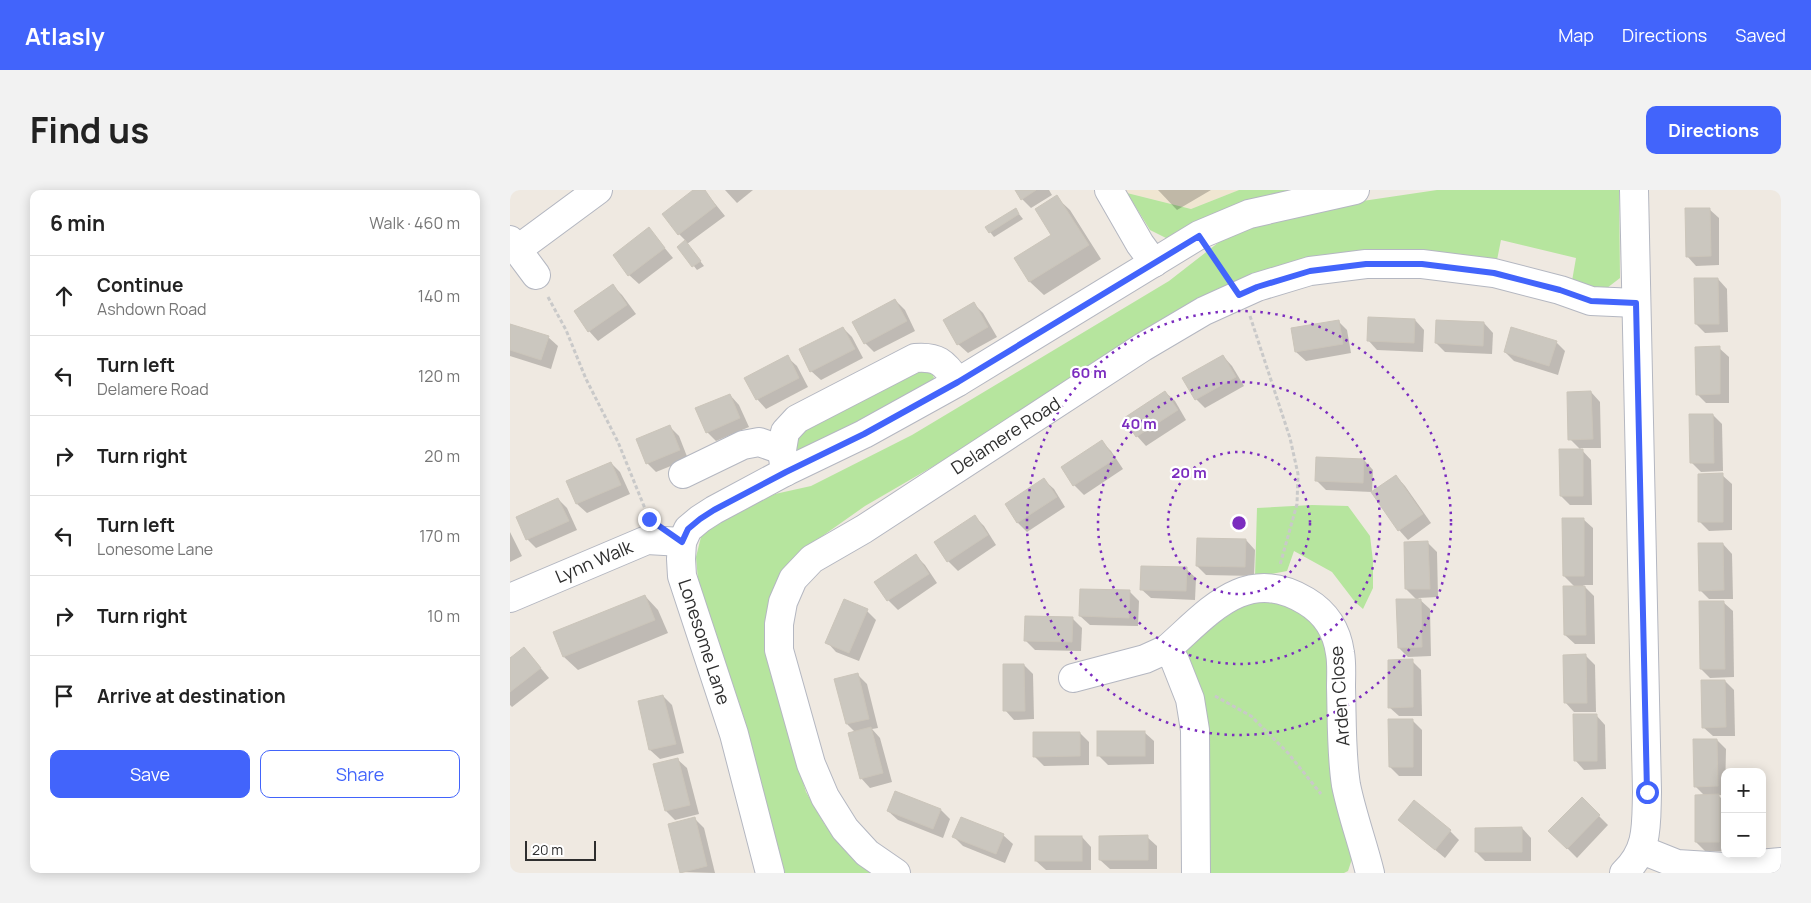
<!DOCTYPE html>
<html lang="en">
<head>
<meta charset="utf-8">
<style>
  body { margin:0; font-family:Manrope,sans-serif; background:#f2f2f2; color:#222 }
  .controls { position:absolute; right:15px; bottom:15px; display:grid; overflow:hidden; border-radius:10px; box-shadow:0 2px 12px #0003 }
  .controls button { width:45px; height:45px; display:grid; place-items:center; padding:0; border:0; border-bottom:1px solid #e0e0e0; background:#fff; color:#222; font:25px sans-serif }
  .scale { position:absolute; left:15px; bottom:12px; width:71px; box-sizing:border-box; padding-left:5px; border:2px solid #2e2e2e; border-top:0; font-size:14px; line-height:18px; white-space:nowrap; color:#2e2e2e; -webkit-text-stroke:4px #fff; paint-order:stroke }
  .stop { position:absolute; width:15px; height:15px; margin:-11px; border:4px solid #4264fb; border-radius:50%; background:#fff }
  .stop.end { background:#4264fb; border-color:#fff; box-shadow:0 1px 5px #0008 }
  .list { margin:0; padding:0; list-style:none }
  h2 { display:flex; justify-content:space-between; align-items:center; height:65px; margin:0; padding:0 20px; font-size:21px }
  h2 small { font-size:16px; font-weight:400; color:#767676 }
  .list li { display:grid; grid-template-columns:32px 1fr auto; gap:15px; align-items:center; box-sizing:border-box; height:80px; padding:0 20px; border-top:1px solid #e0e0e0 }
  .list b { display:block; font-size:19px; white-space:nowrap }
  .list p { margin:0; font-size:16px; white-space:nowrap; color:#767676 }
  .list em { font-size:16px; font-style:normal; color:#767676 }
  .actions { display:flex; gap:10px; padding:15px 20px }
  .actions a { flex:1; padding:11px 0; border:1px solid #4264fb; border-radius:10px; text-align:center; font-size:18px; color:#4264fb }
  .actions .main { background:#4264fb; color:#fff }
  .icon { flex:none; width:28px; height:28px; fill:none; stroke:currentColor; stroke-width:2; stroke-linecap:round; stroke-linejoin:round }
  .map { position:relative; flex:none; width:1271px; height:683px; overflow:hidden; border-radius:10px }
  header { display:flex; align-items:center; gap:30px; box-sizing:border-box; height:70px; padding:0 25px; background:#4264fb; color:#fff }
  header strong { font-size:24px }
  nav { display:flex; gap:28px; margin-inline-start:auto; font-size:18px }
  .intro { display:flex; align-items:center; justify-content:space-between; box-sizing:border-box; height:120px; padding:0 30px }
  h1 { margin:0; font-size:35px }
  .button { padding:12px 22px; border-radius:10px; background:#4264fb; color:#fff; font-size:18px; font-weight:700 }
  main { display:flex; gap:30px; padding:0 30px }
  aside { flex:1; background:#fff; border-radius:10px; box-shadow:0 2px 12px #0003 }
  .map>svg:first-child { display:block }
</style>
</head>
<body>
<header>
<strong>Atlasly</strong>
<nav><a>Map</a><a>Directions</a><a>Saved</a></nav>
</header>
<div class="intro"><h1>Find us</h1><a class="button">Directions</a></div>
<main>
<aside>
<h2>6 min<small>Walk · 460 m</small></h2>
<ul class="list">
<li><svg class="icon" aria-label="ahead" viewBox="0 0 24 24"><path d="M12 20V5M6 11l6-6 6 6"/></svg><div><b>Continue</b><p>Ashdown Road</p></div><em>140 m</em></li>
<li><svg class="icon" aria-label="left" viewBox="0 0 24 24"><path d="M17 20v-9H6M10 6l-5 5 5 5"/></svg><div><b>Turn left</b><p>Delamere Road</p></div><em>120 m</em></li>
<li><svg class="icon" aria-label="right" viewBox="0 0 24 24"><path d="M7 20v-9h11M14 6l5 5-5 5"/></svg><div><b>Turn right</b></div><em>20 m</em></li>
<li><svg class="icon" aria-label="left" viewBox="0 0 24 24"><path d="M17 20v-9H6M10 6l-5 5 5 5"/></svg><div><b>Turn left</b><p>Lonesome Lane</p></div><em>170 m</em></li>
<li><svg class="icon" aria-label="right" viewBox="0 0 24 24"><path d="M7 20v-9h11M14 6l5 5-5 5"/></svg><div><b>Turn right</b></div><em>10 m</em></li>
<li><svg class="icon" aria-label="arrive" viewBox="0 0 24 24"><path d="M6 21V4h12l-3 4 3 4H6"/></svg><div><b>Arrive at destination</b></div></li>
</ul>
<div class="actions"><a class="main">Save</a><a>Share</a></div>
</aside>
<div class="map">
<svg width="1271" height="683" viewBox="0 0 1271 683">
  <rect width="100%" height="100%" fill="#efe9e1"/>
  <path fill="#f0e6d1" d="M 615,0 L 729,0 L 681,19 L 617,3 Z"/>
  <g fill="#b6e59e">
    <path d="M 729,0 L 807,0 L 660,50 L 640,40 L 617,3 L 681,19 Z"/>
    <path d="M 927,0 L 1109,0 L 1110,88 L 1097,98 L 1081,97 L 1062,91 L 1066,68 L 991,50 L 987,70 L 814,67 L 513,224 L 355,316 L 294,359 L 269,511 L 296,602 L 315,635 L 341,662 L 366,683 L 270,683 L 232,522 L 188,390 L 186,367 L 191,347 L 207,330 L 265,304 L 301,296 L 402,245 L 659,91 L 722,42 L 812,17 Z"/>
    <path d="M 420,178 L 424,188 L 420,196 L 295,259 L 286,260 L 282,254 L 285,246 L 385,189 Z"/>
    <path d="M 802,315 L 838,316 L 860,346 L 863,371 L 863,398 L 853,419 L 845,412 L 822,382 L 784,361 L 777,381 L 745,387 L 747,318 Z"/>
    <path d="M 751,410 L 776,412 L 793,421 L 813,445 L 820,467 L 844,663 L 838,681 L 834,683 L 701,683 L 700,681 L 695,524 L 672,467 L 678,454 L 733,415 Z"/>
  </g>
  <g fill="#0003">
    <path d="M 185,0 L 194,0 L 215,26 L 177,54 L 194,76 L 187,80 L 169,57 L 176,51 L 169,44 Z"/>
    <path d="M 215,0 L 243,0 L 227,13 Z"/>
    <path d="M 506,0 L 539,0 L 542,5 L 521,18 L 512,9 Z"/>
    <path d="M 648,0 L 701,0 L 667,20 Z"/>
    <path d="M 546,7 L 560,20 L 591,69 L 534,105 L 520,92 L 506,69 L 543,45 Z"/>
    <path d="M 505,19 L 513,29 L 484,47 L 480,42 Z"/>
    <path d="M 1199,19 L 1209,28 L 1209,75 L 1186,76 L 1177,66 Z"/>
    <path d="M 139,39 L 163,68 L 129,94 L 119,85 Z"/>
    <path d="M 1208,89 L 1217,99 L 1218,142 L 1195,143 L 1186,134 Z"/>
    <path d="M 102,95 L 112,105 L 126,124 L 88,151 L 79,141 L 65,122 Z"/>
    <path d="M 385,110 L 395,120 L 405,141 L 364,162 L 355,153 Z"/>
    <path d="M 464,114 L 473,123 L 487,147 L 458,163 L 448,154 Z"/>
    <path d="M 905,130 L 914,140 L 913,162 L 867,160 L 858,150 Z"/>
    <path d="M 828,131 L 837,140 L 841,163 L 796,171 L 786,162 Z"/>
    <path d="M 974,133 L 983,143 L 982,164 L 935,162 L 926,153 Z"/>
    <path d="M 0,135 L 38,147 L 48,156 L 41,179 L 0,166 Z"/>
    <path d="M 333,138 L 342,147 L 353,168 L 311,190 L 301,181 Z"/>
    <path d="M 1046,152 L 1055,161 L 1048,185 L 1004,171 L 995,162 Z"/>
    <path d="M 1209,158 L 1219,167 L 1219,213 L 1196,213 L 1187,204 Z"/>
    <path d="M 713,166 L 722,176 L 734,196 L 695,218 L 686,209 Z"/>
    <path d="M 277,167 L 287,176 L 298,197 L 256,219 L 247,209 Z"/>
    <path d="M 655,202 L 665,211 L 676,230 L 636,256 L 627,246 L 615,228 Z"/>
    <path d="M 1081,202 L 1090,212 L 1091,258 L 1070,258 L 1081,270 L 1082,315 L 1060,315 L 1051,306 L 1071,260 L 1060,249 Z"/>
    <path d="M 220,205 L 229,215 L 239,237 L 206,251 L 197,242 Z"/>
    <path d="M 1203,225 L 1212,234 L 1213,281 L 1191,282 L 1181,272 Z"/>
    <path d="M 159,236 L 169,246 L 178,269 L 146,282 L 137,273 Z"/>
    <path d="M 592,252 L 601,261 L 613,279 L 574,305 L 564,295 L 553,277 Z"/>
    <path d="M 854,270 L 863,280 L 862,302 L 816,300 L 807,291 Z"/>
    <path d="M 101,273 L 110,282 L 120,304 L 77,323 L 67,314 L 58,292 Z"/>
    <path d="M 1212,285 L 1222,294 L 1222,340 L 1199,341 L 1189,331 Z"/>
    <path d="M 886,286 L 895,296 L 921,333 L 898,350 L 889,340 Z"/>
    <path d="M 534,290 L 544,299 L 555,317 L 517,342 L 508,333 L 496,314 Z"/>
    <path d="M 48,309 L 57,318 L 67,340 L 26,358 L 17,349 Z"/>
    <path d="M 465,327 L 474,336 L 486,355 L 448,381 L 438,371 L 426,352 Z"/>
    <path d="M 1073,329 L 1083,338 L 1083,395 L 1073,395 L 1084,406 L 1085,454 L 1065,454 L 1055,445 L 1065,397 L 1054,386 Z"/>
    <path d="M 0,342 L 12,366 L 0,372 Z"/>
    <path d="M 736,350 L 745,360 L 744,386 L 696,385 L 687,376 Z"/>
    <path d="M 918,353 L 927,362 L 928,407 L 908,408 L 920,419 L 921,466 L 898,467 L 889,458 L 907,410 L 896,399 Z"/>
    <path d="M 1213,354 L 1222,364 L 1223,409 L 1199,409 L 1190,400 Z"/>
    <path d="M 406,366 L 415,375 L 427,393 L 388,420 L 378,410 L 366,392 Z"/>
    <path d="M 676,379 L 686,388 L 685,410 L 641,408 L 631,399 Z"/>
    <path d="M 620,402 L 629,411 L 628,436 L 580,435 L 570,426 Z"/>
    <path d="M 135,406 L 148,420 L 158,443 L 68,480 L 54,467 L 45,443 Z"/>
    <path d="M 1213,412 L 1223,421 L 1224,487 L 1200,488 L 1191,479 Z"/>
    <path d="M 357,421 L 366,430 L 349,471 L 326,462 L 317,452 Z"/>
    <path d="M 562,428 L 572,438 L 571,461 L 525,460 L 515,450 Z"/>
    <path d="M 14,458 L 39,488 L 2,517 L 0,515 L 0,470 Z"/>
    <path d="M 1076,466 L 1085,475 L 1086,522 L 1064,522 L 1055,512 Z"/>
    <path d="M 902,471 L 911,480 L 912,526 L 889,526 L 879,517 Z"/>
    <path d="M 514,475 L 523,484 L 524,529 L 504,530 L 495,520 Z"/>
    <path d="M 347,484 L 357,494 L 368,538 L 362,539 L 370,548 L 382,592 L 360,598 L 351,588 L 346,543 L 337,534 Z"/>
    <path d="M 1215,491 L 1224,500 L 1225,546 L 1203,546 L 1193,537 Z"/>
    <path d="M 153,506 L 162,515 L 174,563 L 150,569 L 140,560 Z"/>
    <path d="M 1086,525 L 1095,535 L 1096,579 L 1074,580 L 1065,570 Z"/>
    <path d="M 902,530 L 912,540 L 912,586 L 889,586 L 880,577 Z"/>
    <path d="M 634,542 L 644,551 L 644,574 L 598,575 L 588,565 Z"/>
    <path d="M 570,543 L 579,552 L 579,575 L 534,576 L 524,566 Z"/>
    <path d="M 1207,550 L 1216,559 L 1215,605 L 1208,605 L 1215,612 L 1215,661 L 1195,661 L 1186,652 L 1195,606 L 1185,596 Z"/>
    <path d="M 167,569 L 177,578 L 189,624 L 165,630 L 156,621 Z"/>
    <path d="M 386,602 L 431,620 L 440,629 L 433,648 L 388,630 L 378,621 Z"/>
    <path d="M 1072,609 L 1098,635 L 1067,668 L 1040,641 Z"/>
    <path d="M 185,629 L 194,638 L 205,683 L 171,682 Z"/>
    <path d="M 889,630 L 940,641 L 949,650 L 935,668 Z"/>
    <path d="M 1012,638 L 1021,648 L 1021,671 L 975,671 L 966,662 Z"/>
    <path d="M 493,645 L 503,654 L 495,673 L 453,656 L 444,647 Z"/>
    <path d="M 572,647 L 581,657 L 581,680 L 536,680 L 526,671 Z"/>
    <path d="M 637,647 L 647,656 L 647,679 L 600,679 L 590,670 Z"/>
  </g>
  <g fill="#cbc7bf" stroke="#cbc5ba">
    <path d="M 183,0 L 195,0 L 206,16 L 168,45 L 152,24 Z"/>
    <path d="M 505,0 L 526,0 L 511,10 Z"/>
    <path d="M 547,5 L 579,55 L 519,92 L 504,68 L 541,45 L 525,19 Z"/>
    <path d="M 506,18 L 509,24 L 479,43 L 475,37 Z"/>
    <path d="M 1175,18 L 1200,18 L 1201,66 L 1176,67 Z"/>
    <path d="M 139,37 L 155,58 L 118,86 L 103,65 Z"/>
    <path d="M 175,50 L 191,71 L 182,77 L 167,57 Z"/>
    <path d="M 1184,88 L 1208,88 L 1209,134 L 1185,134 Z"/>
    <path d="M 103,94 L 117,115 L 78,142 L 64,121 Z"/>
    <path d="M 385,109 L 397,131 L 354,154 L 342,132 Z"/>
    <path d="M 464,112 L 478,137 L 447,155 L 433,130 Z"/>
    <path d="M 858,127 L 905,129 L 904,153 L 857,151 Z"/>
    <path d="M 829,130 L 833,154 L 785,162 L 781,138 Z"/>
    <path d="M 926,130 L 974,132 L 973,156 L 925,153 Z"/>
    <path d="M 0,134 L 39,146 L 31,170 L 0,160 Z"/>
    <path d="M 333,137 L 345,159 L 300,182 L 289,159 Z"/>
    <path d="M 1001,137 L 1047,151 L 1039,176 L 994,162 Z"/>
    <path d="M 1210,156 L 1210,204 L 1186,205 L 1185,157 Z"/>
    <path d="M 278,165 L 289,188 L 246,210 L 234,188 Z"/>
    <path d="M 713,165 L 726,187 L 685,210 L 672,188 Z"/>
    <path d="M 655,201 L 668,220 L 626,247 L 614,228 Z"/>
    <path d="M 1081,201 L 1083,249 L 1058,250 L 1057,202 Z"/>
    <path d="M 220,204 L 230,228 L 196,243 L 185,218 Z"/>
    <path d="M 1179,224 L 1203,224 L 1204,273 L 1180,273 Z"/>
    <path d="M 160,235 L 170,260 L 136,274 L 126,249 Z"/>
    <path d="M 592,250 L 605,269 L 563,296 L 551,277 Z"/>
    <path d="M 1049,259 L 1073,259 L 1073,306 L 1050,306 Z"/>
    <path d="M 806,267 L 854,269 L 853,293 L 805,291 Z"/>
    <path d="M 101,272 L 111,295 L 66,314 L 56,291 Z"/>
    <path d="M 1213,283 L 1213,332 L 1188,332 L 1188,284 Z"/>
    <path d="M 886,285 L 913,324 L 888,341 L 861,302 Z"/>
    <path d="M 534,288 L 547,307 L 507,333 L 495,314 Z"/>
    <path d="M 48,308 L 59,331 L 16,350 L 6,327 Z"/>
    <path d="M 465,325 L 478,345 L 437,372 L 424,352 Z"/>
    <path d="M 1052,328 L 1074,328 L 1074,386 L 1053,386 Z"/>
    <path d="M 687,348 L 736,349 L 735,377 L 686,376 Z"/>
    <path d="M 918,351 L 920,399 L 895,399 L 894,352 Z"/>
    <path d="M 1188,353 L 1213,353 L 1214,400 L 1189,401 Z"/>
    <path d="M 406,364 L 419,384 L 377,411 L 364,392 Z"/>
    <path d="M 631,376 L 677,377 L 676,401 L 630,400 Z"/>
    <path d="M 1053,396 L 1075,396 L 1076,445 L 1054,445 Z"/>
    <path d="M 570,399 L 620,400 L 619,428 L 569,426 Z"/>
    <path d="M 135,405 L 145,430 L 53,467 L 43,442 Z"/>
    <path d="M 334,409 L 358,419 L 339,463 L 315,453 Z"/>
    <path d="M 886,409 L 911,409 L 912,457 L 888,458 Z"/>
    <path d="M 1189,411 L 1214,411 L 1215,479 L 1190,479 Z"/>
    <path d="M 515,426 L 563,427 L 562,452 L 514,451 Z"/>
    <path d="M 14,457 L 31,478 L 0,502 L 0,468 Z"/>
    <path d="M 1076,464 L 1077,513 L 1054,513 L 1053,465 Z"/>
    <path d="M 903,469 L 903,517 L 878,518 L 878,470 Z"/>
    <path d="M 493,474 L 514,474 L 515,521 L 493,521 Z"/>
    <path d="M 348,483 L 359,529 L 336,534 L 324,489 Z"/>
    <path d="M 1191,490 L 1215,490 L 1216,537 L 1192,538 Z"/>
    <path d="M 153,505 L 166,554 L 139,560 L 128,511 Z"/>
    <path d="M 1063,524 L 1087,524 L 1087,571 L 1064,571 Z"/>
    <path d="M 878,529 L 903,529 L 903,577 L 879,577 Z"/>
    <path d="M 361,537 L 373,583 L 350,589 L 338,543 Z"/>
    <rect x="587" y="541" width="48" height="25"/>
    <path d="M 523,542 L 570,542 L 570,566 L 523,567 Z"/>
    <path d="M 1183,549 L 1207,549 L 1208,596 L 1184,597 Z"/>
    <path d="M 168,568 L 180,615 L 155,621 L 143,574 Z"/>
    <path d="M 385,601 L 431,619 L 423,639 L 377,621 Z"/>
    <path d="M 1209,604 L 1209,652 L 1185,652 L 1185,605 Z"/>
    <path d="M 1072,607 L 1090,625 L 1057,659 L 1038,641 Z"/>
    <path d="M 904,610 L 941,640 L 925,660 L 888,630 Z"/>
    <path d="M 185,627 L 197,676 L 170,683 L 158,634 Z"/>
    <path d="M 451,627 L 494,644 L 486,664 L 442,647 Z"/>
    <path d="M 1012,637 L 1012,662 L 965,662 L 965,638 Z"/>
    <path d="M 638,645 L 638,670 L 589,670 L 589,646 Z"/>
    <rect x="525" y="646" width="47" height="25"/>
  </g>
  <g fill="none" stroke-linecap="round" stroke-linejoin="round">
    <g stroke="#b4b7c1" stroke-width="30">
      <g id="minor">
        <path d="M 599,0 L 630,54 L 644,73"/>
        <path d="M 0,50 L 26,85"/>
        <path d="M 8,59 L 88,0"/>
        <path d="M 275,282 L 272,260 L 275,242 L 287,229 L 405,168 C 430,166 434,174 448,192"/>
        <path d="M 173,284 L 233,255 L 249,252 L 272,260"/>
        <path d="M 0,408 L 137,350 L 172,352"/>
        <path d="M 563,488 L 635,469 L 657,459"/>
        <path d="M 1132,660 L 1167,674 L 1215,677 L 1271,672"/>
        <path d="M 260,683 L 224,544 L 172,386 L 171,369 L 172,352 L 178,339 L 190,329 L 204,320 L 275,282 L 354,244 L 448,192 L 689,45 L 739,24 L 845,0"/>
        <path d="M 386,683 L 357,663 L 335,639 L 315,607 L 301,574 L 269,460 L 269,434 L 273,412 L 283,389 L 302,369 L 354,339 L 633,157 L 694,121 L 747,97 L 800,81 L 856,74 L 912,74 L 984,83 L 1050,100 L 1081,111 L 1126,113"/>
        <path d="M 686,683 L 685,540 L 680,509 L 665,471 L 657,459 C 700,421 736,375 796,411 C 816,423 827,441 830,463 C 832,474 831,486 831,497 C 832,529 831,563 836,595 C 842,625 853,654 860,683"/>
        <path d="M 1114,683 C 1139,660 1136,634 1137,602 L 1124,0"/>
      </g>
    </g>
    <g stroke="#c9c9c9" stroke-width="3" stroke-dasharray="4 2.5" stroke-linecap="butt">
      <path d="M 703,67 L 715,84"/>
      <path d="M 38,107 L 56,140 L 76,189 L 108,252 L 138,326"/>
      <path d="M 740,126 L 780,248 L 788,284 L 787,314 L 770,375"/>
      <path d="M 705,506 L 741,526 L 778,563 L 811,604"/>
    </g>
    <use href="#minor" stroke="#fff" stroke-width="28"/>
  </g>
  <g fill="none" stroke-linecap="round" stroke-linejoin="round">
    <path stroke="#4264fb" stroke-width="6" d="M 139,329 L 172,352 L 178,339 L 190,329 L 204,320 L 276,282 L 354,244 L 448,192 L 689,46 L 729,105 L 747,97 L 800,81 L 856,74 L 912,74 L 984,83 L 1050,100 L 1081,111 L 1126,113 L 1137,602"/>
  </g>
  <g fill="none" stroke="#7b2cbf" stroke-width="2.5" stroke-dasharray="2.5 5">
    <circle cx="729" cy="333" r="71"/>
    <circle cx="729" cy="333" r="141"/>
    <circle cx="729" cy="333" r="212"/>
  </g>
  <g text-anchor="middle" stroke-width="4.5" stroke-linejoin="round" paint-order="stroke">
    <g font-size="18" fill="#2e2e2e" stroke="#fff">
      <text transform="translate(496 246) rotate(-33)" y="6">Delamere Road</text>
      <text transform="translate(84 372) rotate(-23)" y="6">Lynn Walk</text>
      <text transform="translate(194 452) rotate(72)" y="6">Lonesome Lane</text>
      <text transform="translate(830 506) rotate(-94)" y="6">Arden Close</text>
    </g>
  </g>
  <circle cx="729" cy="333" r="8" fill="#7b2cbf" stroke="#fff" stroke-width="2.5"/>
  <g font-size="15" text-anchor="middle" font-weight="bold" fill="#7b2cbf" stroke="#fff" stroke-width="4.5" stroke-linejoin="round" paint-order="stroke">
    <text x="579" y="188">60 m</text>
    <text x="629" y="239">40 m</text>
    <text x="679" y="288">20 m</text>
  </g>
</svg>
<div class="controls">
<button>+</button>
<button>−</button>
</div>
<div class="scale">20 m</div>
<div class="stop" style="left:1137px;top:602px"></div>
<div class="stop end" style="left:139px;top:329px"></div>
</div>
</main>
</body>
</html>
